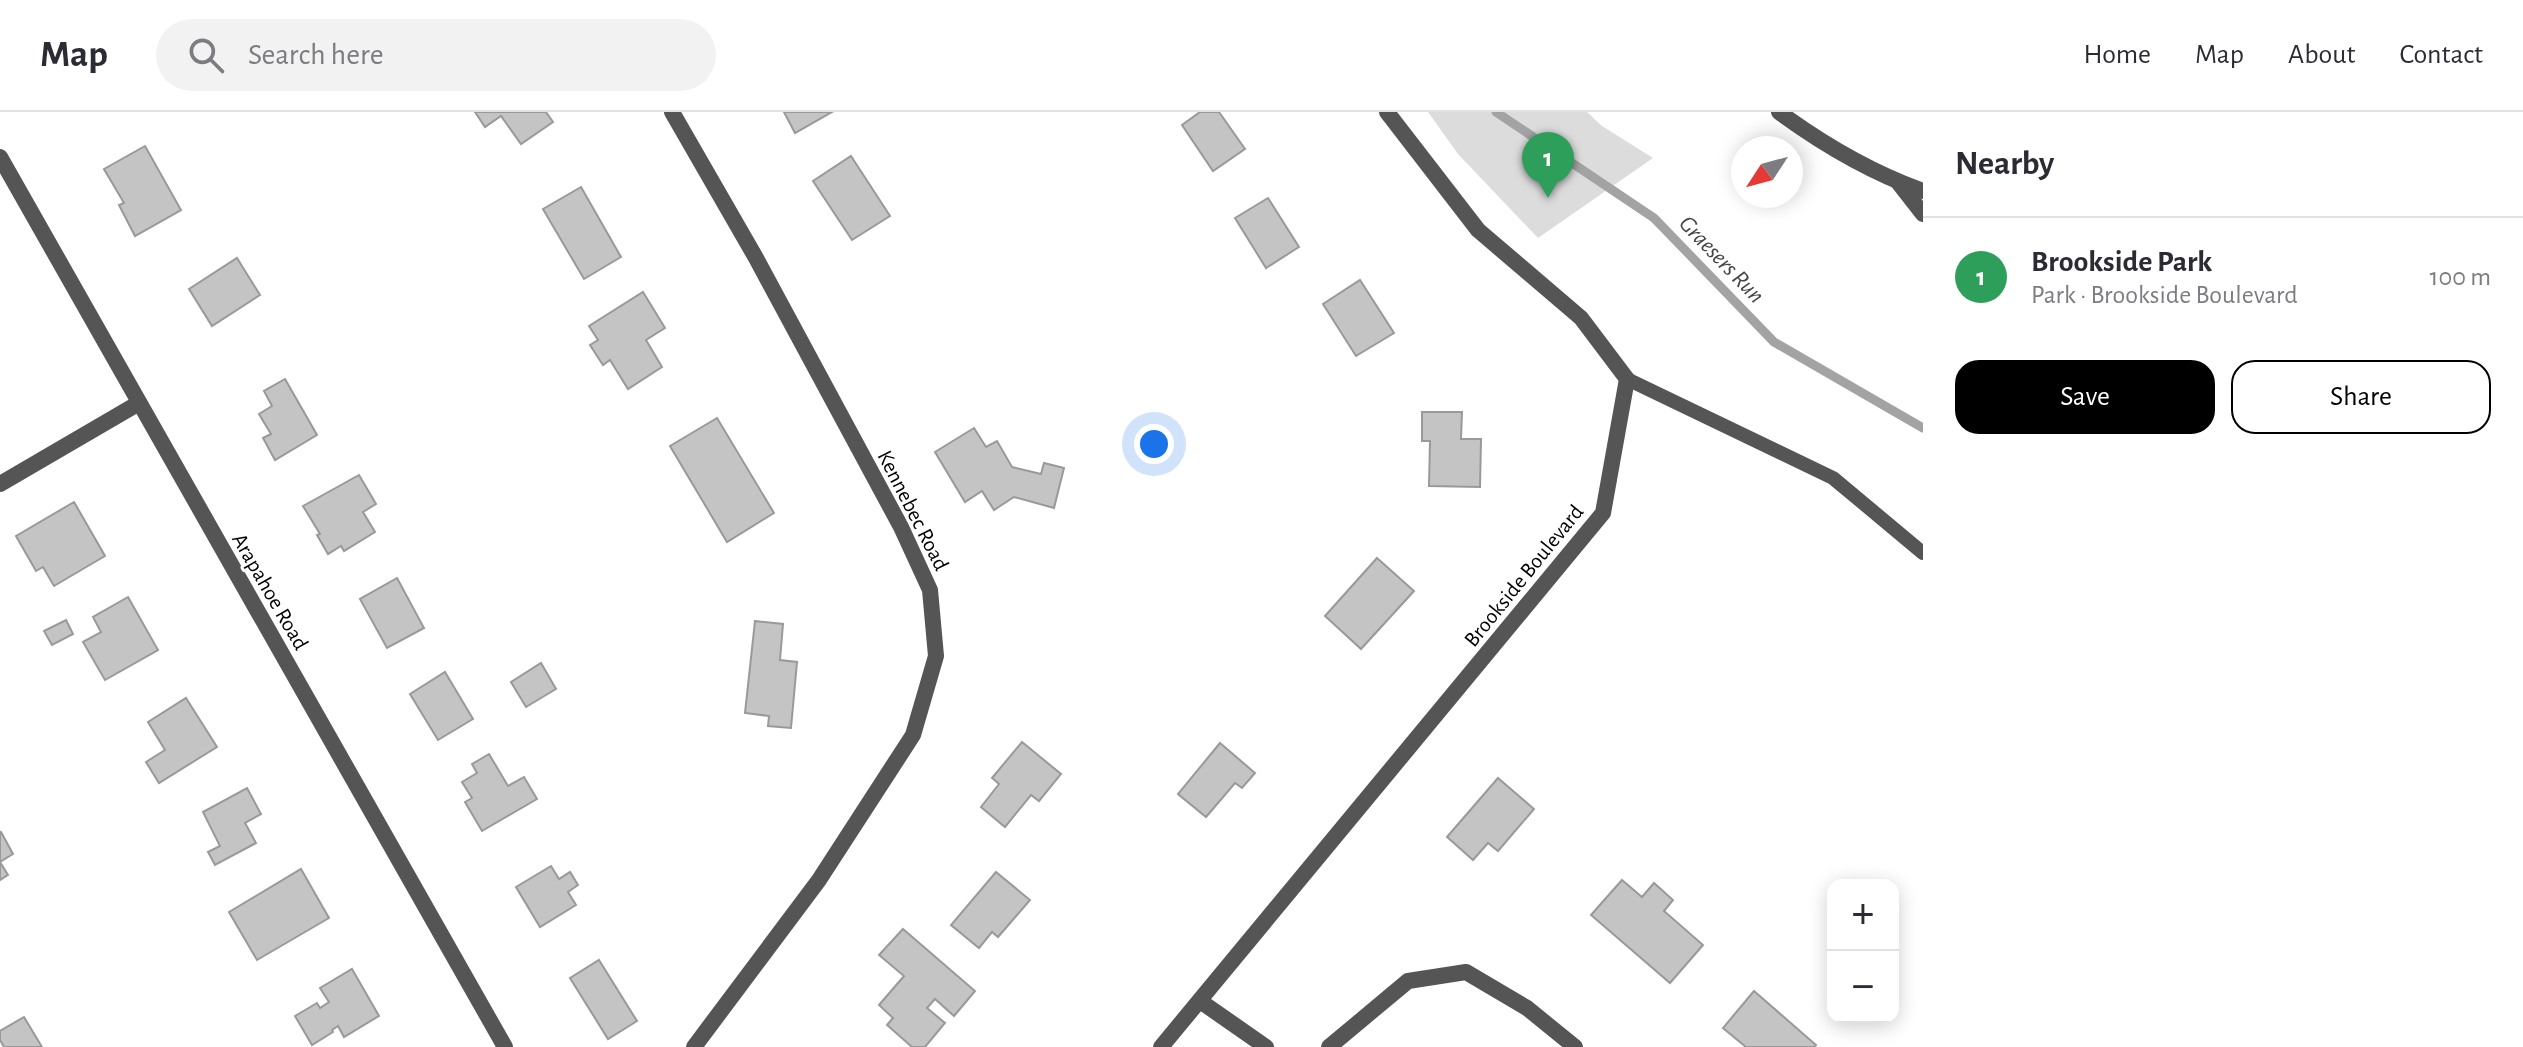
<!DOCTYPE html>
<html lang="en">
<head>
<meta charset="utf-8">
<style>
  body { margin:0; font-family:"Alegreya Sans",sans-serif; background:#f2f2f3; color:#2b2b33 }
  .controls { position:absolute; right:24px; bottom:24px; display:grid; overflow:hidden; border-radius:16px; box-shadow:0 4px 20px #0003 }
  .controls button { width:72px; height:72px; display:grid; place-items:center; padding:0; border:0; border-bottom:2px solid #e1e1e2; background:#fff; color:#2b2b33; font:40px sans-serif }
  .compass { position:absolute; left:1731px; top:24px; width:72px; height:72px; border-radius:50%; background:#fff; box-shadow:0 4px 20px #0003; rotate:234deg }
  .you { position:absolute; left:1154px; top:332px; width:28px; height:28px; margin:-20px; border:6px solid #fff; border-radius:50%; background:#1a73e8; box-shadow:0 0 0 12px #1a73e833 }
  .badge { display:grid; place-items:center; width:52px; height:52px; border-radius:50%; background:#000; color:#fff; font-size:26px; font-weight:700 }
  .pin { position:absolute; translate:-50% -66px; filter:drop-shadow(0 2px 4px #0008) }
  .pin::after { content:''; position:absolute; top:42px; width:28px; height:24px; background:inherit; clip-path:polygon(0 0,100% 0,50% 100%) }
  .list { margin:0; padding:0; list-style:none }
  h2 { display:flex; justify-content:space-between; align-items:center; height:104px; margin:0; padding:0 32px; font-size:34px }
  h2 small { font-size:26px; font-weight:400; color:#7c7c81 }
  .list li { display:grid; grid-template-columns:52px 1fr auto; gap:24px; align-items:center; box-sizing:border-box; height:120px; padding:0 32px; border-top:2px solid #e1e1e2 }
  .list b { display:block; font-size:30px; white-space:nowrap }
  .list p { margin:0; font-size:26px; white-space:nowrap; color:#7c7c81 }
  .list em { font-size:26px; font-style:normal; color:#7c7c81 }
  .actions { display:flex; gap:16px; padding:24px 32px }
  .actions a { flex:1; padding:18px 0; border:2px solid #000; border-radius:24px; text-align:center; font-size:28px; color:#000 }
  .actions .main { background:#000; color:#fff }
  .icon { flex:none; width:44px; height:44px; fill:none; stroke:currentColor; stroke-width:2; stroke-linecap:round; stroke-linejoin:round }
  .map { position:relative; flex:none; width:1923px; height:935px; overflow:hidden }
  header { display:flex; align-items:center; gap:48px; box-sizing:border-box; height:112px; padding:0 40px; background:#fff; border-bottom:2px solid #e1e1e2 }
  header strong { font-size:38px }
  nav { display:flex; gap:44px; margin-inline-start:auto; font-size:28px }
  .search { width:560px; height:72px; background:#f2f2f3; display:flex; align-items:center; gap:20px; box-sizing:border-box; padding:0 28px; border-radius:44px; color:#7c7c81; font-size:30px }
  main { display:flex }
  aside { flex:1; background:#fff }
  .map>svg:first-child { display:block }
</style>
</head>
<body>
<header>
<strong>Map</strong>
<div class="search"><svg class="icon" aria-label="search" viewBox="0 0 24 24"><circle cx="10" cy="10" r="6"/><path d="M15 15l6 6"/></svg>Search here</div>
<nav><a>Home</a><a>Map</a><a>About</a><a>Contact</a></nav>
</header>
<main>
<div class="map">
<svg width="1923" height="935" viewBox="0 0 1923 935">
  <rect width="100%" height="100%" fill="#fff"/>
  <path fill="#dcdcdc" d="M 1428,0 L 1587,0 L 1602,14 L 1653,46 L 1538,126 L 1458,42 Z"/>
  <g fill="none" stroke-linecap="round" stroke-linejoin="round">
    <path stroke="#a3a3a3" stroke-width="9" d="M 1496,0 L 1654,106 L 1774,230 L 1923,316"/>
  </g>
  <g fill="#c4c4c4" stroke="#999" stroke-width="2">
    <path d="M 475,0 L 546,0 L 553,10 L 521,32 L 501,4 L 485,15 Z"/>
    <path d="M 784,0 L 832,0 L 795,21 Z"/>
    <path d="M 1200,0 L 1219,0 L 1245,37 L 1213,59 L 1182,13 Z"/>
    <path d="M 145,34 L 181,98 L 135,124 L 119,93 L 124,91 L 104,57 Z"/>
    <path d="M 851,44 L 890,104 L 852,128 L 813,69 Z"/>
    <path d="M 581,75 L 621,145 L 584,167 L 543,97 Z"/>
    <path d="M 1268,86 L 1299,135 L 1266,156 L 1235,106 Z"/>
    <path d="M 237,146 L 260,183 L 212,214 L 189,177 Z"/>
    <path d="M 1360,168 L 1394,221 L 1356,244 L 1323,192 Z"/>
    <path d="M 643,180 L 665,216 L 646,228 L 662,255 L 628,277 L 610,248 L 603,253 L 590,233 L 598,228 L 589,214 Z"/>
    <path d="M 285,267 L 317,323 L 275,348 L 263,326 L 271,322 L 259,302 L 272,294 L 264,279 Z"/>
    <path d="M 1422,300 L 1462,300 L 1461,327 L 1481,327 L 1480,375 L 1429,374 L 1430,329 L 1422,329 Z"/>
    <path d="M 717,306 L 774,401 L 727,430 L 670,334 Z"/>
    <path d="M 974,316 L 986,335 L 997,329 L 1012,355 L 1041,362 L 1044,351 L 1064,356 L 1054,396 L 1014,385 L 994,398 L 982,379 L 965,390 L 935,340 Z"/>
    <path d="M 359,363 L 376,392 L 363,400 L 375,420 L 344,439 L 341,434 L 328,442 L 317,423 L 320,422 L 303,394 Z"/>
    <path d="M 74,390 L 105,444 L 54,474 L 43,455 L 36,459 L 16,424 Z"/>
    <path d="M 1377,446 L 1414,479 L 1361,537 L 1325,504 Z"/>
    <path d="M 397,466 L 424,516 L 387,536 L 360,487 Z"/>
    <path d="M 128,485 L 158,538 L 105,568 L 83,530 L 101,520 L 93,505 Z"/>
    <path d="M 66,508 L 73,522 L 52,533 L 44,519 Z"/>
    <path d="M 755,509 L 783,512 L 780,548 L 797,550 L 791,616 L 768,614 L 769,604 L 745,601 Z"/>
    <path d="M 541,551 L 556,577 L 526,595 L 511,570 Z"/>
    <path d="M 445,560 L 473,607 L 438,628 L 410,582 Z"/>
    <path d="M 186,586 L 217,635 L 159,671 L 146,650 L 165,638 L 148,610 Z"/>
    <path d="M 1022,630 L 1061,662 L 1039,689 L 1031,683 L 1005,715 L 981,695 L 999,672 L 992,666 Z"/>
    <path d="M 1220,631 L 1255,661 L 1242,676 L 1235,671 L 1206,705 L 1178,682 Z"/>
    <path d="M 489,642 L 508,674 L 524,665 L 537,687 L 482,719 L 465,690 L 472,686 L 462,670 L 477,661 L 472,652 Z"/>
    <path d="M 1498,666 L 1534,697 L 1498,739 L 1488,731 L 1473,748 L 1447,725 Z"/>
    <path d="M 247,676 L 261,702 L 245,711 L 256,731 L 215,753 L 208,740 L 220,734 L 203,700 Z"/>
    <path d="M 1,720 L 13,742 L 0,750 L 8,763 L 0,768 L 0,721 Z"/>
    <path d="M 551,754 L 559,767 L 570,760 L 578,773 L 568,780 L 576,793 L 540,815 L 516,775 Z"/>
    <path d="M 301,757 L 329,806 L 257,848 L 229,800 Z"/>
    <path d="M 996,760 L 1030,788 L 998,825 L 992,820 L 979,836 L 951,813 Z"/>
    <path d="M 1622,768 L 1642,785 L 1654,771 L 1673,788 L 1664,799 L 1703,833 L 1670,871 L 1591,803 Z"/>
    <path d="M 903,817 L 975,879 L 954,904 L 935,887 L 927,896 L 945,911 L 925,935 L 912,935 L 887,913 L 893,906 L 879,893 L 904,864 L 879,843 Z"/>
    <path d="M 599,848 L 637,909 L 608,927 L 570,866 Z"/>
    <path d="M 352,857 L 379,904 L 344,925 L 338,914 L 332,918 L 333,920 L 312,933 L 295,904 L 317,891 L 320,896 L 329,890 L 320,876 Z"/>
    <path d="M 1754,879 L 1816,933 L 1814,935 L 1746,935 L 1723,916 Z"/>
    <path d="M 24,905 L 42,935 L 4,935 L 0,928 L 0,919 Z"/>
  </g>
  <g fill="none" stroke-linecap="round" stroke-linejoin="round">
    <path stroke="#555" stroke-width="14" d="M 1627,267 L 1833,366 L 1923,441"/>
    <g stroke="#555" stroke-width="16">
      <path d="M 672,0 L 756,146 L 901,415 L 930,478 L 936,544 L 913,623 L 819,768 L 694,935"/>
      <path d="M 0,45 L 505,935"/>
      <path d="M 1898,70 L 1923,102"/>
      <path d="M 0,372 L 139,291"/>
      <path d="M 1200,889 L 1266,935"/>
      <path d="M 1161,935 L 1603,401 L 1627,267 L 1581,206 L 1478,118 L 1387,0"/>
      <path d="M 1329,935 L 1408,869 L 1466,860 L 1527,896 L 1575,935"/>
    </g>
    <path stroke="#555" stroke-width="16" d="M 1779,0 C 1824,33 1870,60 1923,79"/>
  </g>
  <g text-anchor="middle" stroke-width="6" stroke-linejoin="round" paint-order="stroke">
    <g font-size="22" fill="#000" stroke="#fff">
      <text transform="translate(914 398) rotate(63)" y="8">Kennebec Road</text>
      <text transform="translate(1523 463) rotate(-51)" y="8">Brookside Boulevard</text>
      <text transform="translate(271 479) rotate(60)" y="8">Arapahoe Road</text>
    </g>
    <g font-size="24" font-style="italic" fill="#444" stroke="#fff">
      <text transform="translate(1722 147) rotate(46)" y="8">Graesers Run</text>
    </g>
  </g>
</svg>
<div class="controls">
<button>+</button>
<button>−</button>
</div>
<svg class="compass" viewBox="-18 -18 36 36"><path d="M0-13l5 13h-10z" fill="#e53935"/><path d="M0 13l5-13h-10z" fill="#7c7c81"/></svg>
<div class="you"></div>
<div class="pin badge" style="left:1548px;top:86px;background:#2e9e5b">1</div>
</div>
<aside>
<h2>Nearby<small></small></h2>
<ul class="list">
<li><span class="badge" style="background:#2e9e5b">1</span><div><b>Brookside Park</b><p>Park · Brookside Boulevard</p></div><em>100 m</em></li>
</ul>
<div class="actions"><a class="main">Save</a><a>Share</a></div>
</aside>
</main>
</body>
</html>
